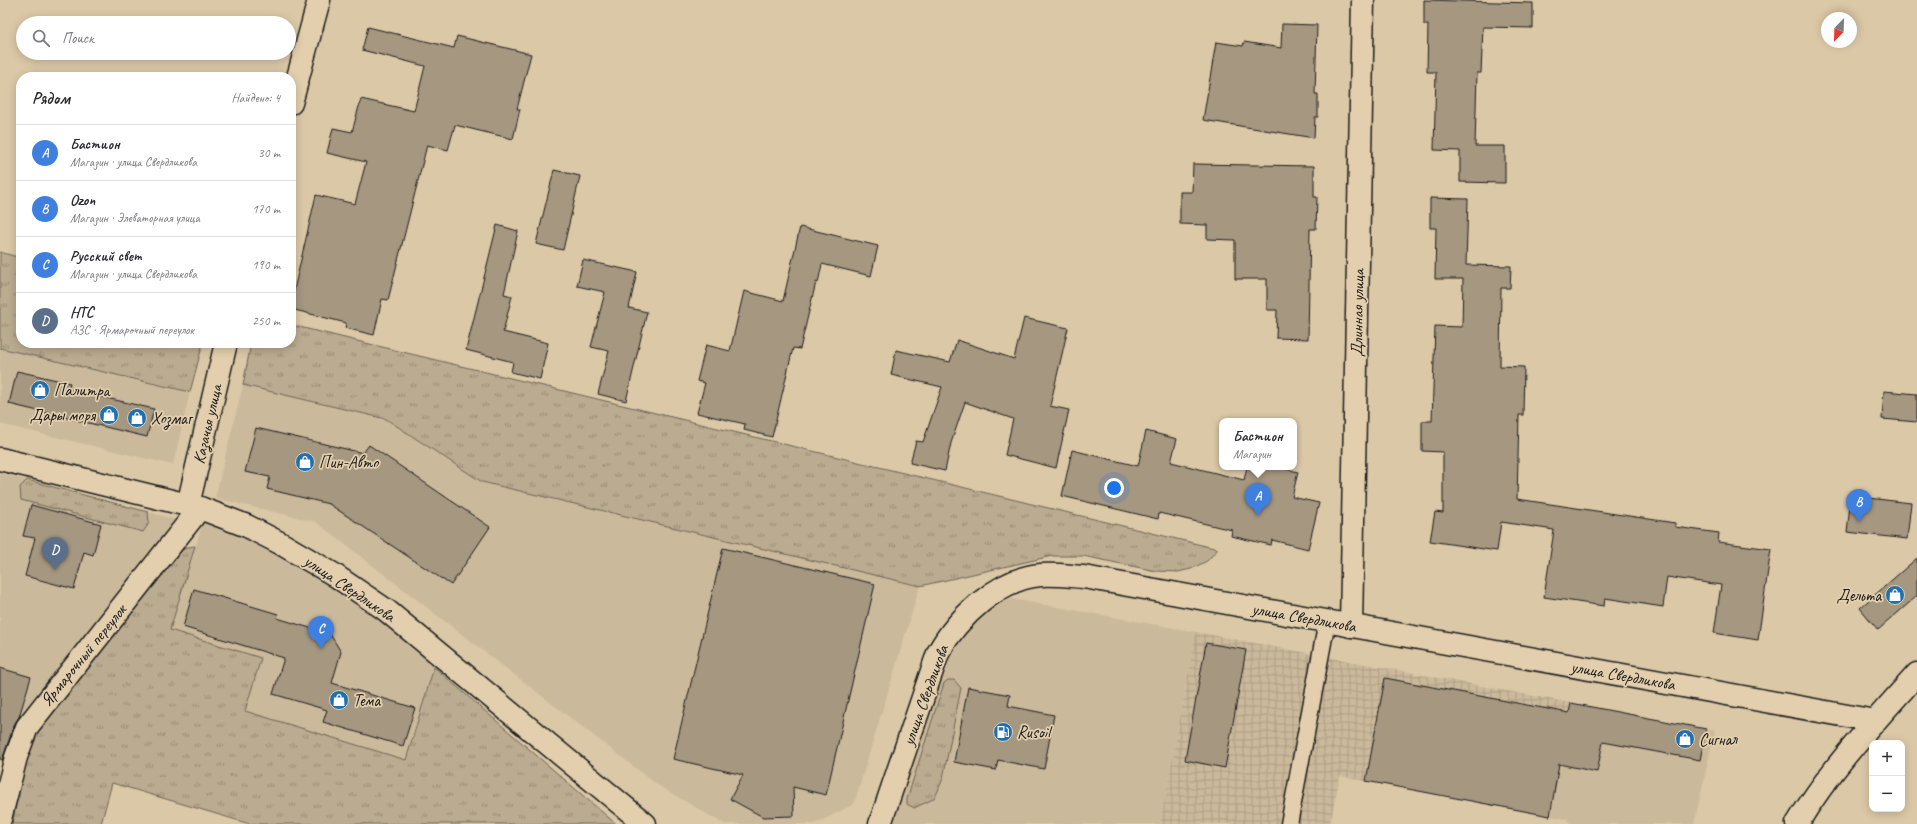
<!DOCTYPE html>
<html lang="ru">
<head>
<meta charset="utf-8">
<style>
  body { margin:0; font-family:Caveat,sans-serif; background:#f7f7f7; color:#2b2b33 }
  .controls { position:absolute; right:12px; bottom:12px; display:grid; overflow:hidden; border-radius:8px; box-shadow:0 2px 10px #0003 }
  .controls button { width:36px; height:36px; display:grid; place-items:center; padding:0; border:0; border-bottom:1px solid #e1e1e2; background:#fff; color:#2b2b33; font:20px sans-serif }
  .compass { position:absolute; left:1821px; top:12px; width:36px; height:36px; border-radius:50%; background:#fff; box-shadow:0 2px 10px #0003; rotate:203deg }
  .you { position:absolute; left:1114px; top:488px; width:14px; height:14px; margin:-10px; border:3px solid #fff; border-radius:50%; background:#1a73e8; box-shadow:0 0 0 6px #1a73e833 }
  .badge { display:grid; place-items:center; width:26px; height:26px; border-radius:50%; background:#ea580c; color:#fff; font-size:13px; font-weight:700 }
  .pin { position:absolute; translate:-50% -33px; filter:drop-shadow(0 1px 2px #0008) }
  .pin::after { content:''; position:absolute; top:21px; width:14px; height:12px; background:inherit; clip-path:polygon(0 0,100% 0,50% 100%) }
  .popup { position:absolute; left:1219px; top:418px; width:78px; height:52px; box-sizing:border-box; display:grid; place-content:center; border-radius:8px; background:#fff; filter:drop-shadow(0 1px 3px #0005); font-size:13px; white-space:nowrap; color:#7c7c81 }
  .popup b { font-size:15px; color:#2b2b33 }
  .popup::after { content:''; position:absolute; left:50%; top:100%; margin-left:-8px; border:8px solid transparent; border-top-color:#fff }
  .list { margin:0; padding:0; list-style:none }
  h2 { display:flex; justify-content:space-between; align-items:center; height:52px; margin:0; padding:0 16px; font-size:17px }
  h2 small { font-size:13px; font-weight:400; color:#7c7c81 }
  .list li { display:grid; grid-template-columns:26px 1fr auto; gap:12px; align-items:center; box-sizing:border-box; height:56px; padding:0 16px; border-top:1px solid #e1e1e2 }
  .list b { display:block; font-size:15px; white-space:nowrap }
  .list p { margin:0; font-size:13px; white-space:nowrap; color:#7c7c81 }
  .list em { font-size:13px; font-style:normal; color:#7c7c81 }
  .icon { flex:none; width:22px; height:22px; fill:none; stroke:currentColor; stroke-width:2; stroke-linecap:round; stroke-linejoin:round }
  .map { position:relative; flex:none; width:1917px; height:824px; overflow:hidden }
  .search { position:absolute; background:#fff; box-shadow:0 2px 10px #0003; left:16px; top:16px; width:280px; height:44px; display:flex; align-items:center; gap:10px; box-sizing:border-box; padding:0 14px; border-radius:22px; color:#7c7c81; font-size:15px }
  .panel { position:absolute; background:#fff; box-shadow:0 2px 10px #0003; left:16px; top:72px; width:280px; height:276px; border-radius:16px }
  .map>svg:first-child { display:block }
</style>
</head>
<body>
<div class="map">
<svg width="1917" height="824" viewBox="0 0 1917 824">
  <defs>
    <pattern id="industrial-grid" width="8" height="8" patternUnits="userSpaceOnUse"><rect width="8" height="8" fill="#cbb99b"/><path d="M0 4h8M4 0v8" fill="none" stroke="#ae9e85"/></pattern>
    <pattern id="grass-tufts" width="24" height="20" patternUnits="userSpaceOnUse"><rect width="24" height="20" fill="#bbab90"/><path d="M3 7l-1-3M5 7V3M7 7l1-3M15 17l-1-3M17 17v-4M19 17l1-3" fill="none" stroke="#978a75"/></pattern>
  </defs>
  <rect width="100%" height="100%" fill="#dbc8a7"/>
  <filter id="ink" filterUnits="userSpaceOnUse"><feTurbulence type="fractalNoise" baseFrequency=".025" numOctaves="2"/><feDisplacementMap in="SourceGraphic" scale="8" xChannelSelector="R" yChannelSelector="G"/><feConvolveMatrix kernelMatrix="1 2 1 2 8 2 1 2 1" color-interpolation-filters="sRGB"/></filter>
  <g filter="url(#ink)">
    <g fill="#cbb99b">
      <path d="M 0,348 L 190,392 L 173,465 L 0,424 Z"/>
      <path d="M 243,385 L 386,419 L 482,482 L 920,586 L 854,804 L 815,824 L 724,824 L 659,786 L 316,522 L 215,498 Z"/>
      <path d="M 0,473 L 182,521 L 12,748 L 0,744 Z"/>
      <path d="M 203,522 L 260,544 L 328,583 L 359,603 L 407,641 L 434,667 L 406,760 L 245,711 L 170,630 Z"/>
      <path d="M 1012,599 L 1196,632 L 1160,824 L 891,824 L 946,665 L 958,640 L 992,604 Z"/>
      <path d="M 1571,703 L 1715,730 L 1694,824 L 1571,824 L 1567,819 L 1550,816 Z"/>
    </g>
    <path fill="url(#industrial-grid)" d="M 1196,632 L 1571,703 L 1569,713 L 1607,719 L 1597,772 L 1559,765 L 1550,816 L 1340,776 L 1330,824 L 1160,824 Z"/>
    <g fill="url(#grass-tufts)" stroke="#6c6456">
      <path d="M 0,252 L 21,258 L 21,343 L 203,343 L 190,392 L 0,348 Z"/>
      <path d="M 291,325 L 1218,549 L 1207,561 L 1191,569 L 1178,572 L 1156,571 L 1083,556 L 1052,556 L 920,586 L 482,482 L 386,419 L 243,385 L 251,343 L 291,343 Z"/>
      <path d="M 27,480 L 148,512 L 149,523 L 143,532 L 21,500 L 20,487 Z"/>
      <path d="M 195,546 L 170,630 L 261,658 L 245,711 L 406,760 L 434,667 L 616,824 L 250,824 L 112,783 L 101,824 L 12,824 L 28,750 L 36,735 L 179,552 L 188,547 Z"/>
      <path d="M 948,680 L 954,680 L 961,688 L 943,778 L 937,793 L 933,799 L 914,808 L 907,804 L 907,799 L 944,683 Z"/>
    </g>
    <g fill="#a59780" stroke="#1c1c1c">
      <path d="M 1424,0 L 1533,3 L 1533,28 L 1483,27 L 1481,73 L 1477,73 L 1475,146 L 1505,146 L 1505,183 L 1460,182 L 1460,151 L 1434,150 L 1436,72 L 1427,72 L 1428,25 L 1424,25 Z"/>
      <path d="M 1282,24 L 1317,25 L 1315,94 L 1318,94 L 1318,117 L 1315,117 L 1314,138 L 1203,120 L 1216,42 L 1243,46 L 1244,42 L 1281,48 Z"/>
      <path d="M 368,27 L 454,48 L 457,36 L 531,54 L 517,109 L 520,109 L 513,139 L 455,125 L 448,150 L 427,145 L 388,300 L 382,299 L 374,335 L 345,328 L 346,323 L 291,309 L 291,303 L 316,195 L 355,204 L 366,162 L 327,153 L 333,128 L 352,132 L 361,99 L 414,111 L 425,66 L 362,50 Z"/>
      <path d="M 1193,164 L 1314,166 L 1314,197 L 1317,197 L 1316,229 L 1310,229 L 1308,339 L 1276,338 L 1277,310 L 1267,310 L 1267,279 L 1235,279 L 1235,240 L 1207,239 L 1207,225 L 1180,224 L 1180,192 L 1192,192 Z"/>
      <path d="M 554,170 L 580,176 L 563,250 L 536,244 Z"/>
      <path d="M 1430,198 L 1468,199 L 1466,265 L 1511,266 L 1510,288 L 1501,288 L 1500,366 L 1524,367 L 1523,415 L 1519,415 L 1517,499 L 1675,523 L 1675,527 L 1719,533 L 1718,542 L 1771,549 L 1758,640 L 1714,633 L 1721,585 L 1667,577 L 1663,607 L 1605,598 L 1604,606 L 1544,597 L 1554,530 L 1501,522 L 1497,551 L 1430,541 L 1435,512 L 1443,513 L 1443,452 L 1422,451 L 1422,421 L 1432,421 L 1435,326 L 1462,327 L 1463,279 L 1435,279 L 1436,228 L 1430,228 Z"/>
      <path d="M 497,225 L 518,231 L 504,294 L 512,296 L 503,332 L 548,343 L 540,379 L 511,372 L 513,362 L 466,350 Z"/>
      <path d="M 800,227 L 878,246 L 871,276 L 822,264 L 818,283 L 816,282 L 800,349 L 793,348 L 772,437 L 744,430 L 745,424 L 697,413 L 705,383 L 697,381 L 706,345 L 730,351 L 744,291 L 783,301 Z"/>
      <path d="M 583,260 L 637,272 L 629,308 L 647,312 L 626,401 L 598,394 L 609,351 L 591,347 L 605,292 L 577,286 Z"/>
      <path d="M 1024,318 L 1068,328 L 1050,406 L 1069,410 L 1056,468 L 1005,455 L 1013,419 L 965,402 L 951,443 L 945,471 L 910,463 L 916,441 L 923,442 L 942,387 L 891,375 L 896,350 L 950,362 L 957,340 L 1014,359 Z"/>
      <path d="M 17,371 L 70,383 L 68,389 L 154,409 L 147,437 L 9,404 Z"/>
      <path d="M 1884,391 L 1917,394 L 1917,422 L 1882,419 Z"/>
      <path d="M 256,428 L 363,453 L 369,445 L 490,527 L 451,585 L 329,504 L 267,489 L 270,477 L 245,472 Z"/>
      <path d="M 1146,431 L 1177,439 L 1171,462 L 1244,480 L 1247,467 L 1278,467 L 1298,472 L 1292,497 L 1319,503 L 1308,549 L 1272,540 L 1271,545 L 1231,536 L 1232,530 L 1159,513 L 1158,519 L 1062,496 L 1072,450 L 1138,466 Z"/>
      <path d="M 1851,496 L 1911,503 L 1907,539 L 1847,532 Z"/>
      <path d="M 31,505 L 101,524 L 93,555 L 84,552 L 74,589 L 25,576 L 35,538 L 23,536 Z"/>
      <path d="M 723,548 L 875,584 L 826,795 L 793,787 L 794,816 L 763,817 L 730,799 L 743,775 L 673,759 Z"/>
      <path d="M 1917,558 L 1917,596 L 1878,630 L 1860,608 Z"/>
      <path d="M 194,589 L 278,614 L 277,618 L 330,634 L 341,652 L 332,683 L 415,708 L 403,746 L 323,722 L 327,710 L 273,694 L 284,658 L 183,627 Z"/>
      <path d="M 1206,643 L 1246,650 L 1225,768 L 1185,760 Z"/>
      <path d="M 0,668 L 31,677 L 19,717 L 15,723 L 2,760 L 0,759 Z"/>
      <path d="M 1385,678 L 1569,713 L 1571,703 L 1706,729 L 1700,760 L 1603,742 L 1597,772 L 1559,764 L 1550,816 L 1366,781 Z"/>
      <path d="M 968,687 L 1010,695 L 1008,706 L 1054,715 L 1044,769 L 998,760 L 996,770 L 954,762 Z"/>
    </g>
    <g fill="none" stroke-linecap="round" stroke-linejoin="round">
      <g stroke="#1c1c1c" stroke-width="19">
        <path id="lane" d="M 1289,824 L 1327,621"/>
      </g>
      <g stroke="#1c1c1c" stroke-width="25">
        <g id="street">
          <path d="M 291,103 L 319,0"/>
          <path d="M 188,505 L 226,343"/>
          <path d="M 1351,626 L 1363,0"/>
          <path d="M 0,819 L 16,757 L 27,727 L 200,508"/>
        </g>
      </g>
      <g stroke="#1c1c1c" stroke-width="25">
        <g id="secondary">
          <path d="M 0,459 L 200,508 L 247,526 L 280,543 L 333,574 L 386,610 L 645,824"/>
          <path d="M 880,824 L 938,653 C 957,618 999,578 1041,575 C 1055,574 1070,576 1084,577 L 1875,721"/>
          <path d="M 1797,824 C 1830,769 1874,722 1917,674"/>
        </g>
      </g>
      <use href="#lane" stroke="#e3cfad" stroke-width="16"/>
      <use href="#street" stroke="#e3cfad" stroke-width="22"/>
      <use href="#secondary" stroke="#e3cfad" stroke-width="22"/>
    </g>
  </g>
  <defs>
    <g id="shop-disc" transform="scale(1)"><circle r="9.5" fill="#1f6fb2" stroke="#e3cfad"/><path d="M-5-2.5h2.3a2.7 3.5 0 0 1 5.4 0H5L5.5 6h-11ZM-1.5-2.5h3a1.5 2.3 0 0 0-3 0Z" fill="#fff"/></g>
    <g id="fuel-disc" transform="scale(1)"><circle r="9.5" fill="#1f6fb2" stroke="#e3cfad"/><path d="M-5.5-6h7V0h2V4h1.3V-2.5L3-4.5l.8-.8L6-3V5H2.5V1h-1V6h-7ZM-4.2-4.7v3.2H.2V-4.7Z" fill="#fff"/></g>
  </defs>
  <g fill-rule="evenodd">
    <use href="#shop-disc" x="40" y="390"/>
    <use href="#shop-disc" x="109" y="415"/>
    <use href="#shop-disc" x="137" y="418"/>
    <use href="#shop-disc" x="305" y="462"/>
    <use href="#shop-disc" x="1895" y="595"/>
    <use href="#shop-disc" x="339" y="700"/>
    <use href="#fuel-disc" x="1003" y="732"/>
    <use href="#shop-disc" x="1685" y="739"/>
  </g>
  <g text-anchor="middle" stroke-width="3.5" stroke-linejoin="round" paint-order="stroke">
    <g font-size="17" fill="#1c1c1c" stroke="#e3cfad">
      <text transform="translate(1357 313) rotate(-89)" y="6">Длинная улица</text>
      <text transform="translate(207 424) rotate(-77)" y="6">Казачья улица</text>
      <text transform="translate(350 588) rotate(34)" y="6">улица Свердликова</text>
      <text transform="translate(1304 617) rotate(10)" y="6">улица Свердликова</text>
      <text transform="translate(83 655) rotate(-51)" y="6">Ярмарочный переулок</text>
      <text transform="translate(1623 675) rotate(10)" y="6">улица Свердликова</text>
      <text transform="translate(925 695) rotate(-70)" y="6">улица Свердликова</text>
    </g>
    <g font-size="17" fill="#1c1c1c" stroke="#e3cfad" text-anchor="start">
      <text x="54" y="396">Палитра</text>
      <text x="95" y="421" text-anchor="end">Дары моря</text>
      <text x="151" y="424">Хозмаг</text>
      <text x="319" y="468">Пин-Авто</text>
      <text x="1881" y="601" text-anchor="end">Дельта</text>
      <text x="353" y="706">Тема</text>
      <text x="1017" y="738">Rusoil</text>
      <text x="1699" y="745">Сигнал</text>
    </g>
  </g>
</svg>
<div class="controls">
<button>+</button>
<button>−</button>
</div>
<svg class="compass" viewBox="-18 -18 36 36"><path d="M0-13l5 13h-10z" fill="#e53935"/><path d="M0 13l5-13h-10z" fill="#7c7c81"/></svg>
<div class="you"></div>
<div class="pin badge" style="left:1258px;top:516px;background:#3f7fe0">A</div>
<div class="popup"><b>Бастион</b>Магазин</div>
<div class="pin badge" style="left:1859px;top:522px;background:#3f7fe0">B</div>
<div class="pin badge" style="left:321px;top:649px;background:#3f7fe0">C</div>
<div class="pin badge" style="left:55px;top:570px;background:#5c6f8a">D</div>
<div class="search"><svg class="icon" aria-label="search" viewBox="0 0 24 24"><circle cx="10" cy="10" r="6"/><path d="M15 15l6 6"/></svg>Поиск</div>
<section class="panel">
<h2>Рядом<small>Найдено: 4</small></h2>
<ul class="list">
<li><span class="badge" style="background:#3f7fe0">A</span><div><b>Бастион</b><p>Магазин · улица Свердликова</p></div><em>30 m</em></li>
<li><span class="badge" style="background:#3f7fe0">B</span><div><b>Ozon</b><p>Магазин · Элеваторная улица</p></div><em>170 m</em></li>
<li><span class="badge" style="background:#3f7fe0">C</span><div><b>Русский свет</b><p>Магазин · улица Свердликова</p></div><em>190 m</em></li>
<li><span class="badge" style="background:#5c6f8a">D</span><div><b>НТС</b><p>АЗС · Ярмарочный переулок</p></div><em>250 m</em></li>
</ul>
</section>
</div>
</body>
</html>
